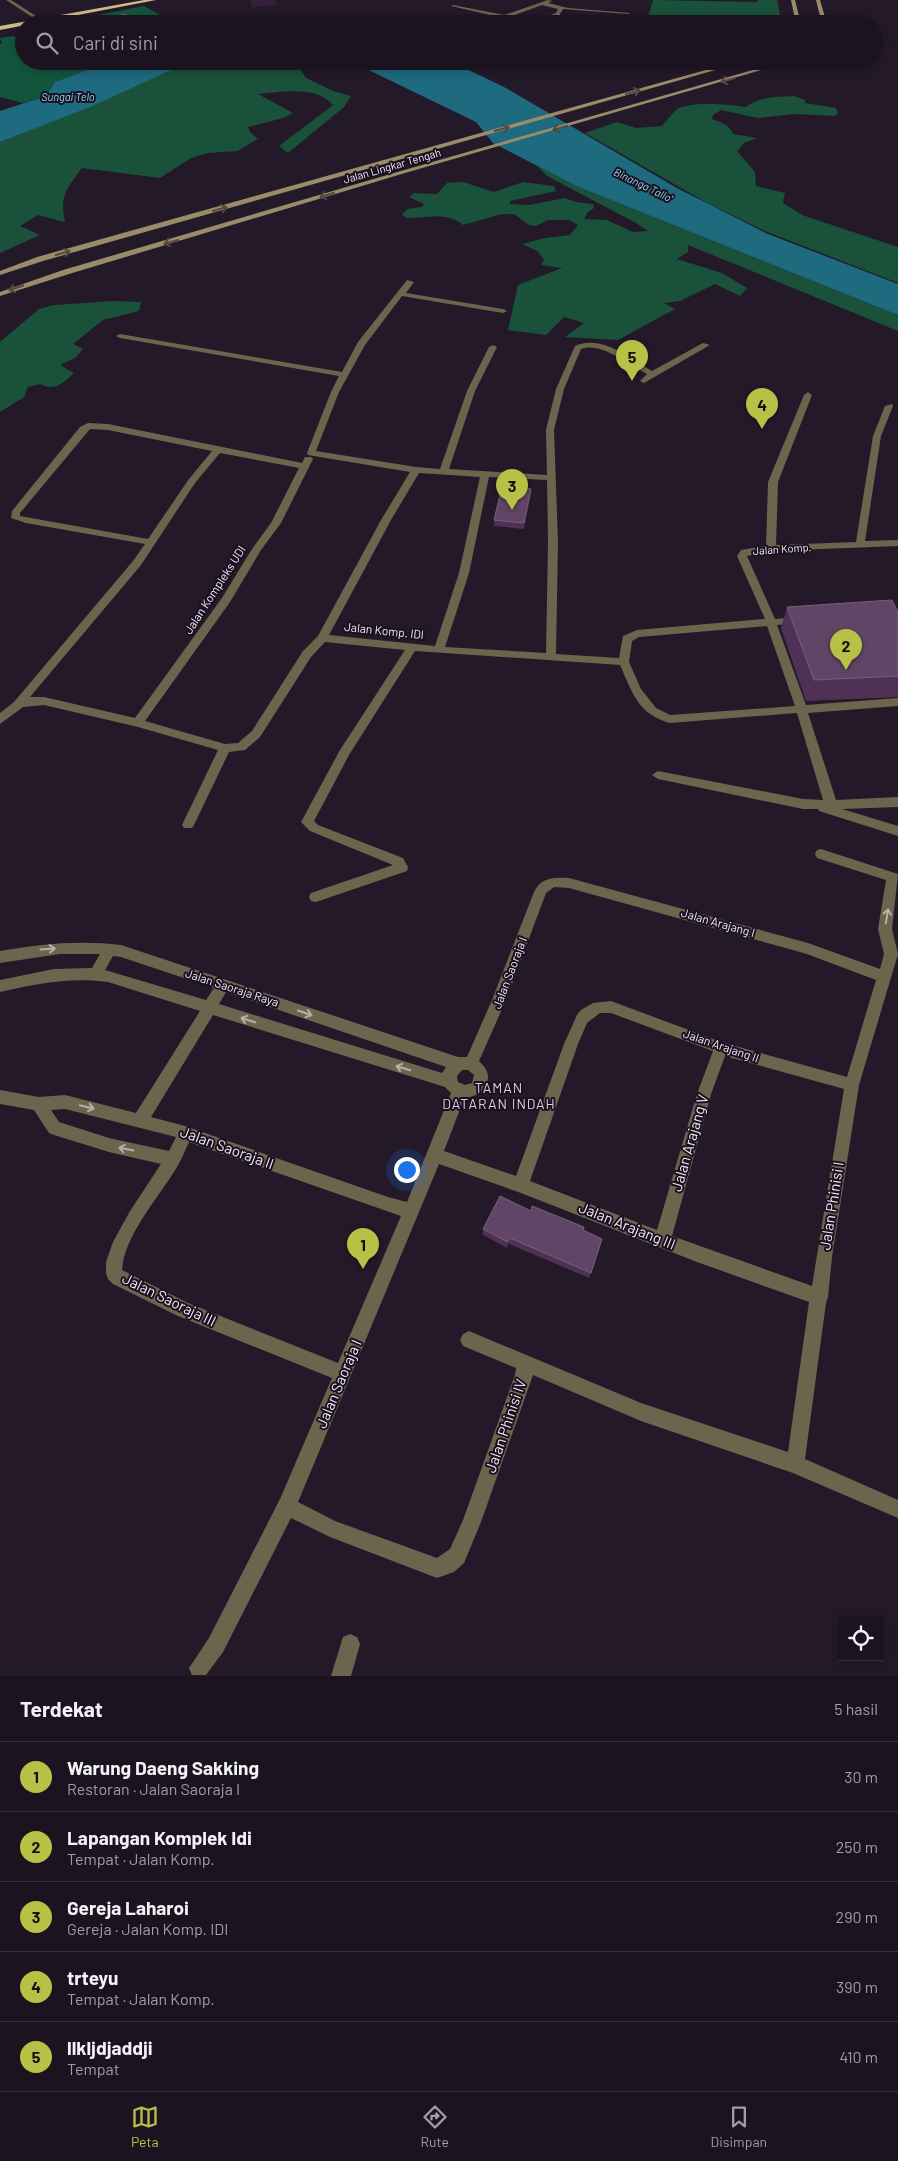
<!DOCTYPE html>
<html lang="id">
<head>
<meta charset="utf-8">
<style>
  body { margin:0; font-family:Barlow,sans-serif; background:#241c28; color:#f1f3f6 }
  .controls { position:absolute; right:15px; bottom:15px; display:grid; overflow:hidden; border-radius:0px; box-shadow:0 2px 8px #0003 }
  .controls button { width:45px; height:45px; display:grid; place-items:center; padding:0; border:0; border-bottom:1px solid #39323d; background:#1b131f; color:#f1f3f6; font:25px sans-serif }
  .you { position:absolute; left:406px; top:1169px; width:18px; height:18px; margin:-12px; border:4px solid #fff; border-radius:50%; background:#1a73e8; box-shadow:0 0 0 8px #1a73e833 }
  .badge { display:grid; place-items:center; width:32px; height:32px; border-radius:50%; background:#b9c046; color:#111; font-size:16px; font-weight:700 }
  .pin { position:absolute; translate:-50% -41px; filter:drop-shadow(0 1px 2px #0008) }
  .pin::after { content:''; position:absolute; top:26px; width:18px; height:15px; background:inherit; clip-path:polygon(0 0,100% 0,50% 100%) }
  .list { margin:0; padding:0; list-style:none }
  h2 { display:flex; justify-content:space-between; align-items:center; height:65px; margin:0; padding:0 20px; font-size:21px }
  h2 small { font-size:16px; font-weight:400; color:#a09ea4 }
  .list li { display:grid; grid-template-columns:32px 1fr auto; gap:15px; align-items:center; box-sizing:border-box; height:70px; padding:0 20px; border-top:1px solid #39323d }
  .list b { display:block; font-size:19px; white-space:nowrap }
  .list p { margin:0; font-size:16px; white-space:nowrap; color:#a09ea4 }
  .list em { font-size:16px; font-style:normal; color:#a09ea4 }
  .icon { flex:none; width:28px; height:28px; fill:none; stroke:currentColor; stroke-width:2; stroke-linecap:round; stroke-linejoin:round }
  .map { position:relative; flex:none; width:898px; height:1676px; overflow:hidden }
  .search { position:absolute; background:#1b131f; box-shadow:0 2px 8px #0003; left:15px; right:15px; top:15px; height:55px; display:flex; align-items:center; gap:12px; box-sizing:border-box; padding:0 18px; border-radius:28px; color:#a09ea4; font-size:19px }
  .sheet { height:415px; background:#1b131f }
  nav { display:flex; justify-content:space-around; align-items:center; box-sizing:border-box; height:70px; border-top:1px solid #39323d; background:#1b131f; font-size:14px; color:#a09ea4 }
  nav a { display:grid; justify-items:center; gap:2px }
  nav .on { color:#b9c046 }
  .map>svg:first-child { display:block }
</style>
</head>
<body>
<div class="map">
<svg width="898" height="1676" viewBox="0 0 898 1676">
  <rect width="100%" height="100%" fill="#241929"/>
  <g fill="#1a513b">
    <path d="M 653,0 L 757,2 L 758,0 L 777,0 L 782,24 L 646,24 Z"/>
    <path d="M 191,61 L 302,61 L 297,65 L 306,78 L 333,91 L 351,96 L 344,107 L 288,153 L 279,146 L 333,105 C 316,85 282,92 258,94 L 293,113 L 283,118 L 248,127 L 250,132 L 258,139 L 237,151 L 208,153 L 191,158 L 160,178 L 82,168 C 67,188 59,196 65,222 L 38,215 L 20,226 L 40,235 L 0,253 L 0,142 Z"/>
    <path d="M 642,61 L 723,61 L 689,70 Z"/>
    <path d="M 794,96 L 805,100 L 805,103 L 836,108 L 838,114 L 835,116 L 794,114 L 758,118 L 721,110 L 713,115 L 712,119 C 720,122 730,125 733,134 L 757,138 L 744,143 L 737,151 L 755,172 L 756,186 L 785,193 L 783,203 L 802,215 L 898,247 L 898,283 L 765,231 L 709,204 L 585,133 L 617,122 L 636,128 L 662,126 C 666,121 671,115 675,111 C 688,100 730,105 746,107 C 761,96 776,97 794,96 Z"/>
    <path d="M 537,166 L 576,186 L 898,315 L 898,331 L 688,245 L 688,252 L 677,259 L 722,273 L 747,288 L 740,296 L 715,284 L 680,301 L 664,303 L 675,309 L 618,340 L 565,337 L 584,323 L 564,317 L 546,335 L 508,330 L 518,285 L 562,268 L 541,265 L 544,259 L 537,251 L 522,244 L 545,238 L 570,235 L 578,225 L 569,220 L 548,220 L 536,226 L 529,225 L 514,214 L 502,214 L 463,225 C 449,212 425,218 407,218 L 402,215 L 407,209 L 422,207 L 424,204 L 409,197 L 414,193 L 437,194 L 447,183 L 463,182 L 494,192 L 523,182 L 554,186 L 556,191 L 510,201 L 510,204 L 529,205 L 565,198 L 576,202 L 593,204 L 594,208 L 588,212 L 584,219 L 607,220 L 633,232 L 648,231 L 636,223 L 547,176 Z"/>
    <path d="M 113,301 L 141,302 L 139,311 L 103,320 L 73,344 L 83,349 L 75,358 L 60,365 L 74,373 C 63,383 55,392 40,384 L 28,387 L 24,397 L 0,412 L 0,342 L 39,309 L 54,305 Z"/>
  </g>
  <g fill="#13553c">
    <path d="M 144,6 L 169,20 L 183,24 L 113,24 L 92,16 Z"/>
    <path d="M 13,36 L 24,40 L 24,61 L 79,61 L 93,68 L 55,82 L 46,96 L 23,103 L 0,97 L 0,44 L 2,43 L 0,38 Z"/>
  </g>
  <g fill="#1e6a7e">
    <path d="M 311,18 L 334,24 L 228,24 L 250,19 Z"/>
    <path d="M 112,61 L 191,61 L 90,107 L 0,142 L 0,111 L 46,96 L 55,82 Z"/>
    <path d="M 350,61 L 450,61 L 504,87 L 677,188 L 768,234 L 898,284 L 898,315 L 576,186 L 493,143 L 476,122 Z"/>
  </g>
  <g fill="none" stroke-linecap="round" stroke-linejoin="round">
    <g fill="#6d644e" fill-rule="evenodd">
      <path d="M 6,0 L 11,0 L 36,16 L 32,17 Z"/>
      <path d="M 548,0 L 552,1 L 548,3 L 568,8 L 630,13 L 628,14 L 563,9 L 560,14 L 561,19 L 568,24 L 557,21 L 556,16 L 532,24 L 524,24 L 556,13 L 558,9 L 542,5 L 490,24 L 482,24 L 499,17 L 451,6 L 453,5 L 504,15 Z"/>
      <path d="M 407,280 L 414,282 L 406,293 L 503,309 L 507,311 L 503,313 L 402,296 L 365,345 L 339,392 L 316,451 L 416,467 L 440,469 L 467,391 L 489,347 L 493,345 L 497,347 L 475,391 L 449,469 L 547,475 L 546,430 L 556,389 L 575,346 C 602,334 629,358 652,371 L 703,343 L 710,345 L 644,383 L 640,381 L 647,374 C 630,365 600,341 581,349 L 564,389 L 554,430 L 558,542 L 556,654 L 619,658 L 623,636 L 637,630 L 765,619 L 737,556 L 741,550 L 766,546 L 768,482 L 804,395 L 808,392 L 812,395 L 778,482 L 776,545 L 856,542 L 873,436 L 885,406 L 892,404 L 893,406 L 881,436 L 865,541 L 898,540 L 898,546 L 771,551 L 747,556 L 775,619 L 798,617 L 803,620 L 798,623 L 777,625 L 806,705 L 898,698 L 898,706 L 808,713 L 836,800 L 898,797 L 898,807 L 842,809 L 898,826 L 898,836 L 819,811 L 818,809 L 803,809 L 658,779 L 652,775 L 658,771 L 803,799 L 823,800 L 797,713 L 670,723 C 638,714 633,694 620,665 L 415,651 L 349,755 L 314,821 L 318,825 L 403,858 L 408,867 L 407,871 L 316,902 L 311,901 L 309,897 L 311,893 L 393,865 L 310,831 L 301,822 L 340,750 L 405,650 L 325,642 L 311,657 L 260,737 L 245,750 L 229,752 L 194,825 L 192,828 L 184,828 L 182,825 L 218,750 L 138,727 L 44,705 L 23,707 L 0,724 L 0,713 L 14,702 L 133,561 L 145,544 L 26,523 L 11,518 L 12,511 L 80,427 L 88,423 L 108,424 L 302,463 L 305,457 L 311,457 L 313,459 L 281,523 L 261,550 L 230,602 L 145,721 L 225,744 L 238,743 L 252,731 L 303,651 L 318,636 L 381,520 L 410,472 L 308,455 L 307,453 L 331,392 L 339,376 L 120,338 L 116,336 L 120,334 L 342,372 L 358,342 ZM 90,429 L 108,430 L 212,451 L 189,479 L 148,539 L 20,516 L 20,513 ZM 220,453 L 299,468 L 271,523 L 252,549 L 222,598 L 135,718 L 44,697 L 30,697 L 141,565 L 195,483 ZM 419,473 L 480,477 L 459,573 L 435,646 L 329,635 L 391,520 ZM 489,477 L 547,480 L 548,542 L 546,653 L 445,647 L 469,573 ZM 767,626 L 795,706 L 670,715 L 656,708 L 641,689 L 629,662 L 632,641 L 639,637 Z"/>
      <path d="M 821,849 L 898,874 L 892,929 L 898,954 L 859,1085 L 832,1257 L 828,1297 L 826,1303 L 805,1459 L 898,1500 L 898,1518 L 793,1473 L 641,1421 L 533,1375 L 481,1522 L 464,1563 L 454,1572 L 437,1578 L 330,1537 L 291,1518 L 223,1652 L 206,1675 L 192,1675 L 189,1668 L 209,1638 L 280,1499 L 332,1378 L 178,1316 L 113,1284 L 108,1279 L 106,1273 L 106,1262 L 113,1242 L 130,1211 L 161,1164 L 109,1152 L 54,1135 L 49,1133 L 34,1110 L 0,1104 L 0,1090 L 39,1097 L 65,1095 L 136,1113 L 200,1011 L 108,982 C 71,977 36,984 0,992 L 0,980 L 54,969 L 92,968 L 100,954 L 60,954 L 0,963 L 0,951 C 41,944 80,940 121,945 L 458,1057 L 467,1057 L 492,1000 L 534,892 C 541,877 554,877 569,878 L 808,943 L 880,969 L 884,954 L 878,929 L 886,880 L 817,858 L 815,854 L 817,850 ZM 554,887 L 569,888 L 807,954 L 876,980 L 847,1077 L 721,1042 L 611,1001 L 593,1003 L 581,1010 L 577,1015 L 564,1044 L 516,1176 L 444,1151 L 464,1099 L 482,1093 C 490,1080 491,1072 479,1061 L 506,1000 L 546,893 ZM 113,956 L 121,957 L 214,988 L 206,1000 L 105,970 ZM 226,992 L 446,1067 L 442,1073 L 219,1004 ZM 600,1013 L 611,1013 L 713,1051 L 697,1094 L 657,1230 L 530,1181 L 578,1044 L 587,1023 ZM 213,1015 L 445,1087 L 451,1093 L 407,1202 L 388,1197 L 185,1126 L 151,1117 ZM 725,1056 L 844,1089 L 812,1286 L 672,1236 L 711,1094 ZM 462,1070 L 468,1070 L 474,1075 L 472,1083 L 465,1085 L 458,1082 L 457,1076 ZM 65,1109 L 176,1137 L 169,1151 L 109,1138 L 59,1122 L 51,1110 ZM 189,1142 L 401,1216 L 338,1363 L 188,1303 L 122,1270 C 124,1235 160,1196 177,1167 C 182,1159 185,1150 189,1142 ZM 439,1164 L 521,1193 L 697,1262 L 809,1302 L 788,1452 L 641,1403 L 469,1331 L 463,1334 L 460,1340 L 463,1346 L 516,1368 L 515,1375 L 463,1520 L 450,1549 L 437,1558 L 335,1521 L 298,1502 Z"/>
      <path d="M 350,1634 L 357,1637 L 360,1644 L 351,1676 L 331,1676 L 343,1637 Z"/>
    </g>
    <g fill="#9b8c69" fill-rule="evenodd">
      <path d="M 791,0 L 795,0 L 801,24 L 796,24 Z"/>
      <path d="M 816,0 L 820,0 L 827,24 L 822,24 Z"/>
      <path d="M 738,61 L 747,61 L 43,261 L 0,275 L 0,271 L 37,257 Z"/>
      <path d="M 784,61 L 793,61 L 405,173 L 69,274 L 0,296 L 0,292 L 63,270 L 401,171 Z"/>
    </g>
    <path fill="#ceba86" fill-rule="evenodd" d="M 144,0 L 156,0 L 0,30 L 0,26 Z"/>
  </g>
  <g fill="#4f3155">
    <path d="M 531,489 L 531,494 L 524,529 L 494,526 L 494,520 Z"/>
    <path d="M 787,607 L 898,612 L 898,697 L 806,701 L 781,628 Z"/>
    <path d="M 531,1211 L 583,1230 L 602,1239 L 589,1278 L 509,1244 L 507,1248 L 483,1235 L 483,1229 Z"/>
  </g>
  <g fill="#371f3c">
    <path d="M 251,0 L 276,0 L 277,5 L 252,7 Z"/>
    <path d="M 531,489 L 531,494 L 524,529 L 524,523 Z"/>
    <path d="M 510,1238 L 509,1244 L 507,1248 L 508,1242 Z"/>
  </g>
  <g fill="#614566" stroke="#785f7d">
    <path d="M 124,14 L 148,24 L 86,24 Z"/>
    <path d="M 502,486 L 531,489 L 524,523 L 494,520 Z"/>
    <path d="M 892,600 L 898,612 L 898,676 L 814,680 L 787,607 Z"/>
    <path d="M 500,1196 L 531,1211 L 532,1206 L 584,1227 L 583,1230 L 602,1239 L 591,1273 L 510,1238 L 508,1242 L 483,1229 Z"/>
  </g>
  <defs><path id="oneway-shaft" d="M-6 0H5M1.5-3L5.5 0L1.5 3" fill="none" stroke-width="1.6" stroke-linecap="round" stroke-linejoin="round" transform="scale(1.25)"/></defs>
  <g stroke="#544840">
    <use href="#oneway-shaft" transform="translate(728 80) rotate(164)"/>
    <use href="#oneway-shaft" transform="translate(633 92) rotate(-15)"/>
    <use href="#oneway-shaft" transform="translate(560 128) rotate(164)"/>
    <use href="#oneway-shaft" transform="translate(502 129) rotate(-16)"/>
    <use href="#oneway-shaft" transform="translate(327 195) rotate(163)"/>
    <use href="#oneway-shaft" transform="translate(220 209) rotate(-16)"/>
    <use href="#oneway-shaft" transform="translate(171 242) rotate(164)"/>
    <use href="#oneway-shaft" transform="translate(63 253) rotate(-16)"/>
    <use href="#oneway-shaft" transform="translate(16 288) rotate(161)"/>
  </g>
  <g stroke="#b6aeaa">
    <use href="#oneway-shaft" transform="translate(887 916) rotate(-81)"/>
    <use href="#oneway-shaft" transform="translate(48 949) rotate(-4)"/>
    <use href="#oneway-shaft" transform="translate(305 1013) rotate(19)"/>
    <use href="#oneway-shaft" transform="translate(248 1020) rotate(-163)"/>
    <use href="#oneway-shaft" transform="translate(403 1068) rotate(-163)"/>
    <use href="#oneway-shaft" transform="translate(87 1107) rotate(13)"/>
    <use href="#oneway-shaft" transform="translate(126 1149) rotate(-169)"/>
  </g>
  <g text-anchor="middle" stroke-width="4" stroke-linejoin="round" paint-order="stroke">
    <g font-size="11" font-style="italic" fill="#8ddef7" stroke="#1a101f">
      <text x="68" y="101">Sungai Telo</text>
      <text transform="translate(643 185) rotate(26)" y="4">Binanga Tallo'</text>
    </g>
    <g font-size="11" fill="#f2eaf6" stroke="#1a101f">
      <text transform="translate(392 166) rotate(-16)" y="4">Jalan Lingkar Tengah</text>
      <text transform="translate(782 549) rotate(-4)" y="4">Jalan Komp.</text>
    </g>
    <g font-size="12" fill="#f2eaf6" stroke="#1a101f">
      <text transform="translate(215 590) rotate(-57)" y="4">Jalan Kompleks UDI</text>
      <text transform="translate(384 631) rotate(6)" y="4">Jalan Komp. IDI</text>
      <text transform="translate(718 923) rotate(16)" y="4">Jalan Arajang I</text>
      <text transform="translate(510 973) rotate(-69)" y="4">Jalan Saoraja I</text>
      <text transform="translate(232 988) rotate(18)" y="4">Jalan Saoraja Raya</text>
      <text transform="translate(721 1046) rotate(19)" y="4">Jalan Arajang II</text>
    </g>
    <g font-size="14" letter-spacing="1" fill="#decfe5" stroke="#1a101f">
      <text x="499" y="1093">TAMAN<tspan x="499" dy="16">DATARAN INDAH</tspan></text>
    </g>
    <g font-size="15" fill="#f2eaf6" stroke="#1a101f">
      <text transform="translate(690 1143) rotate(-74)" y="5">Jalan Arajang V</text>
      <text transform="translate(227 1148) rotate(20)" y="5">Jalan Saoraja II</text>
      <text transform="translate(832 1206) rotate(-81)" y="5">Jalan Phinisi I</text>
      <text transform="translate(627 1226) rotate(22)" y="5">Jalan Arajang III</text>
      <text transform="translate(169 1300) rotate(26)" y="5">Jalan Saoraja III</text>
      <text transform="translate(339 1384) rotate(-67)" y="5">Jalan Saoraja I</text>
      <text transform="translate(506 1426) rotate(-71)" y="5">Jalan Phinisi IV</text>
    </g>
  </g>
</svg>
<div class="controls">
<button><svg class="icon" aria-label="locate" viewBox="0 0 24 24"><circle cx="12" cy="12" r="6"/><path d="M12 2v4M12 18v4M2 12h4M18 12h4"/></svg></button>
</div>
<div class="you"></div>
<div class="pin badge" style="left:363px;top:1269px">1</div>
<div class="pin badge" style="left:846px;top:670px">2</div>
<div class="pin badge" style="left:512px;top:510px">3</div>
<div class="pin badge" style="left:762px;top:429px">4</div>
<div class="pin badge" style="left:632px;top:381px">5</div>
<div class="search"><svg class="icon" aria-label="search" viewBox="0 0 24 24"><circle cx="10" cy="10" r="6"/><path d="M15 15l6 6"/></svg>Cari di sini</div>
</div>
<section class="sheet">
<h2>Terdekat<small>5 hasil</small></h2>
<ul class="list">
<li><span class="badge">1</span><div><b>Warung Daeng Sakking</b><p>Restoran · Jalan Saoraja I</p></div><em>30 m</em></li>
<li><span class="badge">2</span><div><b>Lapangan Komplek Idi</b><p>Tempat · Jalan Komp.</p></div><em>250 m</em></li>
<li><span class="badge">3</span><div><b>Gereja Laharoi</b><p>Gereja · Jalan Komp. IDI</p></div><em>290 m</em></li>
<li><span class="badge">4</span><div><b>trteyu</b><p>Tempat · Jalan Komp.</p></div><em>390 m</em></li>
<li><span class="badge">5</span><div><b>llkljdjaddji</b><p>Tempat</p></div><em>410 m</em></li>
</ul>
</section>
<nav>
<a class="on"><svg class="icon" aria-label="map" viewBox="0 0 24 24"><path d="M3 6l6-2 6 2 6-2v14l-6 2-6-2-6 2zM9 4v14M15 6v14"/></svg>Peta</a>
<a><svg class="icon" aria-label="directions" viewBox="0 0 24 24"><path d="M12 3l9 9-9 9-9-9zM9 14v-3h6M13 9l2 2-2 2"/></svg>Rute</a>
<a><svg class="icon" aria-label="saved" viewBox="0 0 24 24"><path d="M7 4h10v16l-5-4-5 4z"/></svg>Disimpan</a>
</nav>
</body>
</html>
